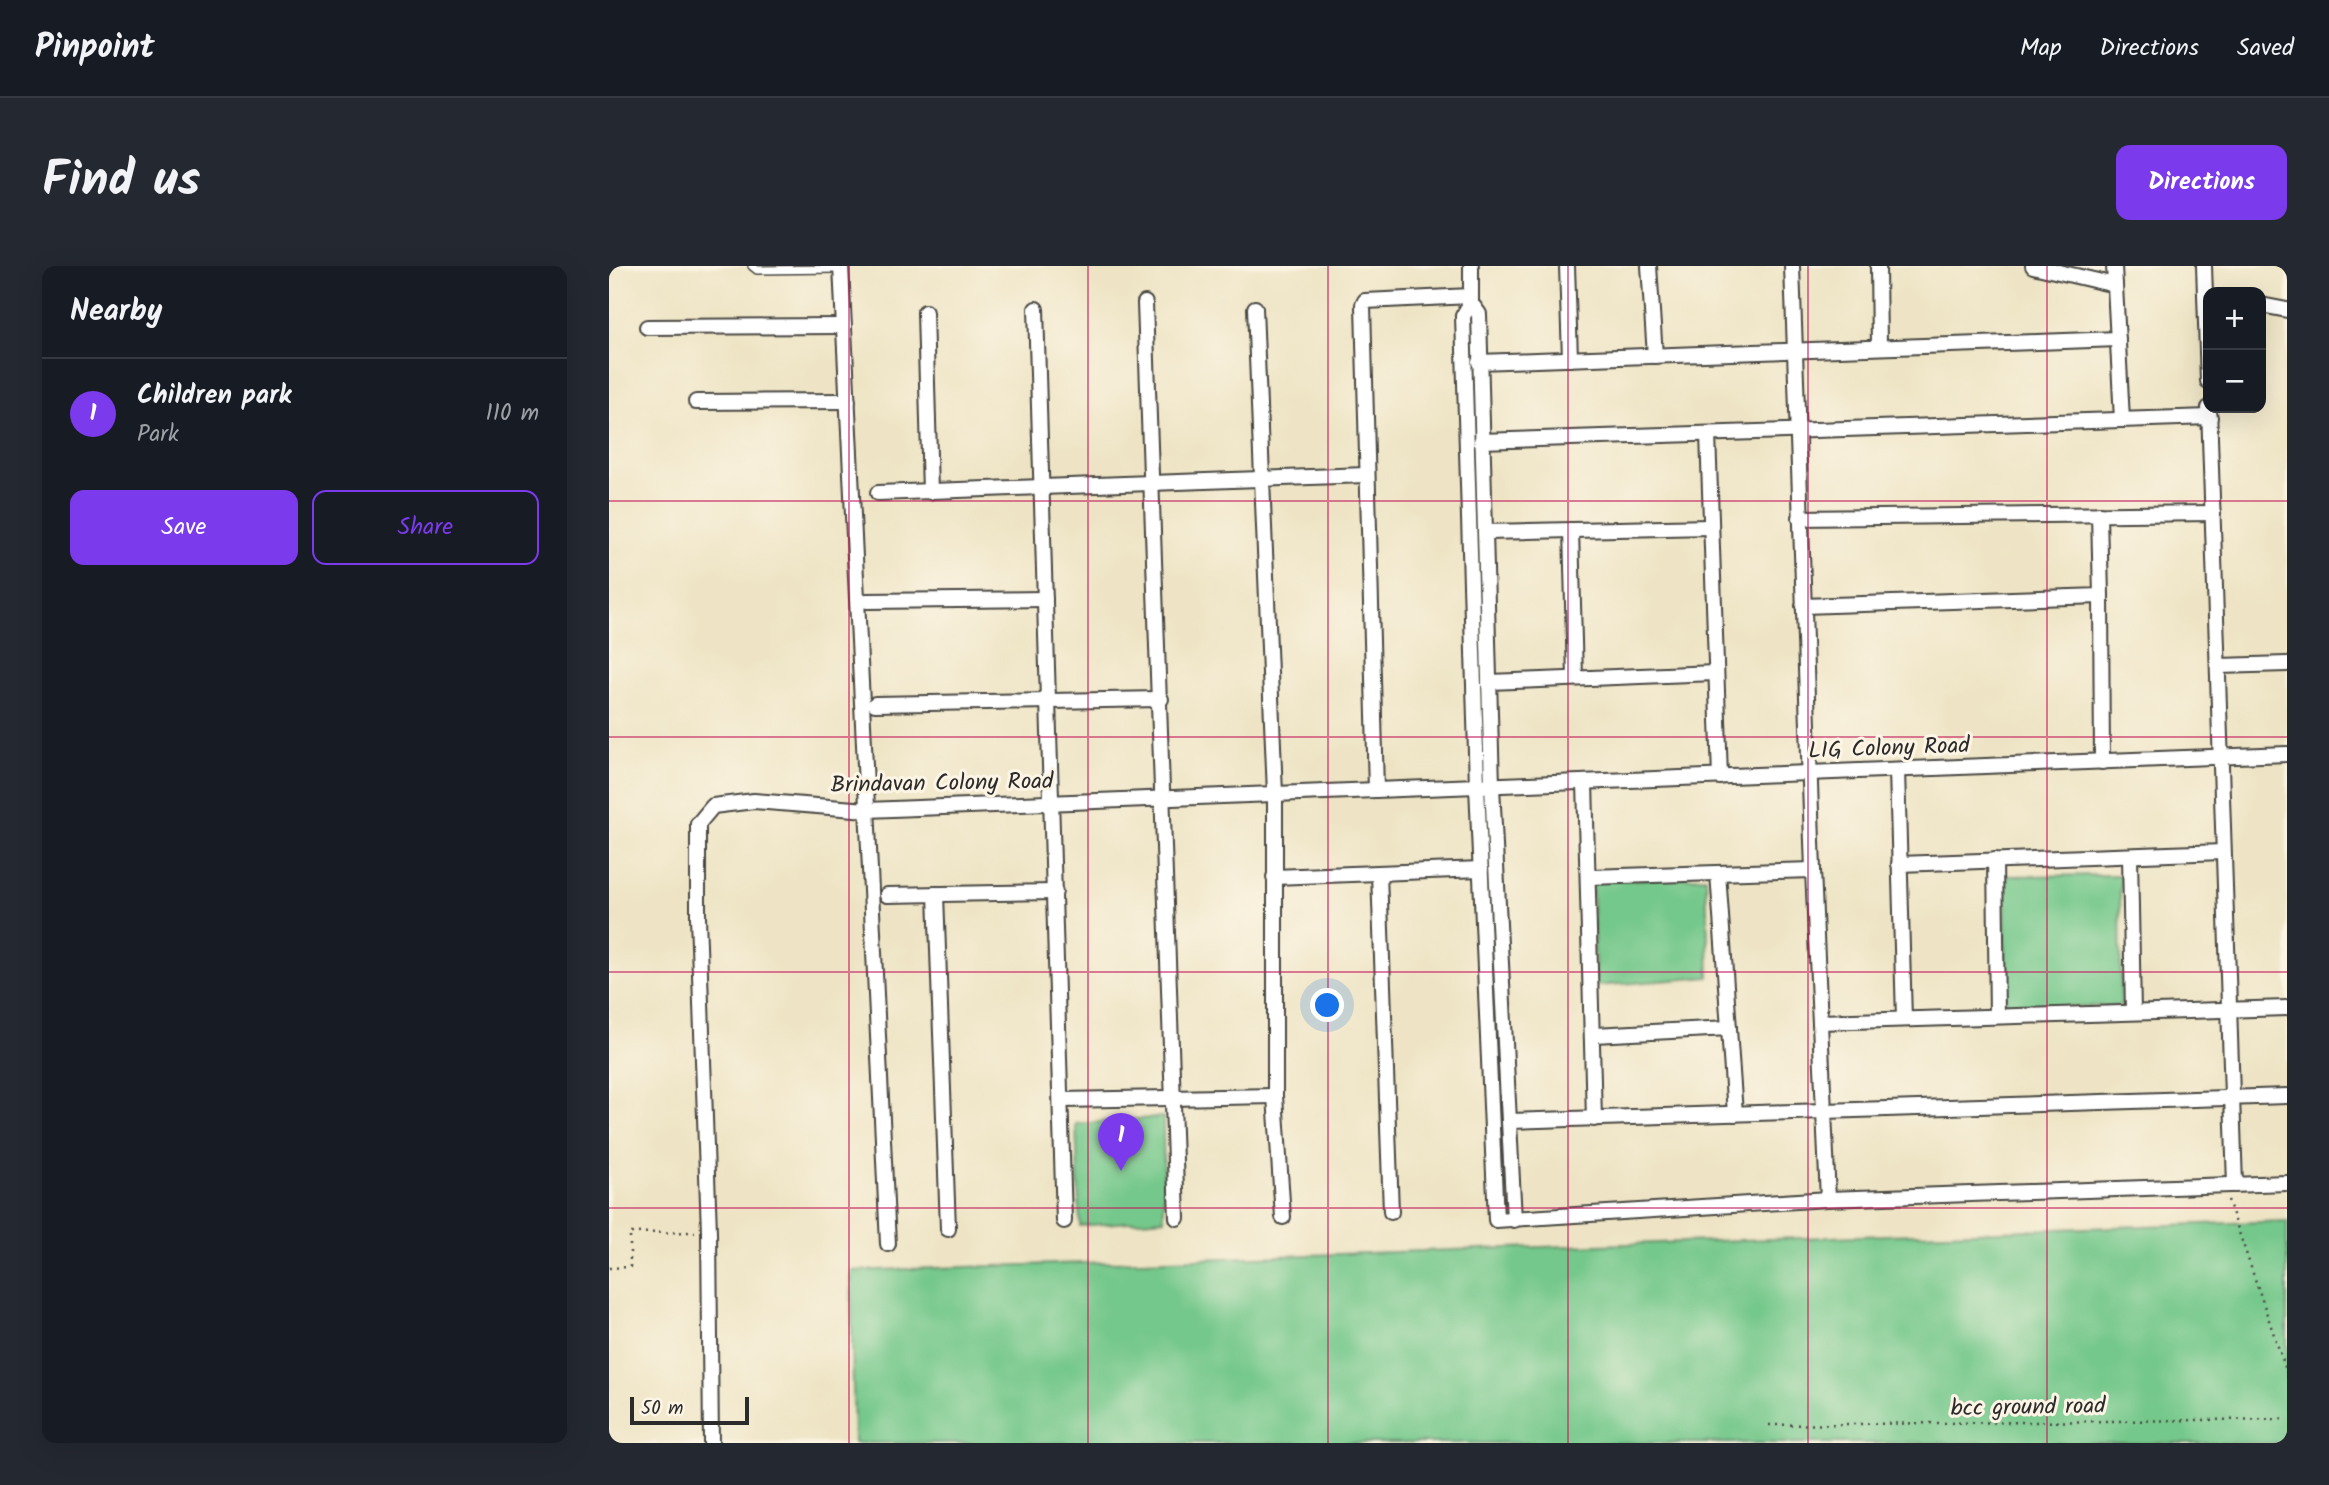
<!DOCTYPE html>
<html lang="en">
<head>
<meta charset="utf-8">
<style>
  body { margin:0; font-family:Kalam,sans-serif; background:#242831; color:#f1f3f6 }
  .controls { position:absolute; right:21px; top:21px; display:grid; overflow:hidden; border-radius:14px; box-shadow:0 7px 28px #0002 }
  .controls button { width:63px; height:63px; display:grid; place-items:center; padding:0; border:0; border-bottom:2px solid #363941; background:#171b24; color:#f1f3f6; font:35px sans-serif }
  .scale { position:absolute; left:21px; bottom:18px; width:119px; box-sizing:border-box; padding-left:7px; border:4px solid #2b2b2b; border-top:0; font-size:19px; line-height:24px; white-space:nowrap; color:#2b2b2b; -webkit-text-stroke:5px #fcf5e5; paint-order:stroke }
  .you { position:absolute; left:719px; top:740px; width:24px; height:24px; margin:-18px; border:5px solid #fff; border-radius:50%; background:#1a73e8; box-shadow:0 0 0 10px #1a73e833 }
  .badge { display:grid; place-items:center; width:46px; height:46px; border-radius:50%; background:#7c3aed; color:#fff; font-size:23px; font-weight:700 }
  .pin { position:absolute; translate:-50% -58px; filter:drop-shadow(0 2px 4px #0008) }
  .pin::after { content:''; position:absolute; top:37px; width:24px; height:21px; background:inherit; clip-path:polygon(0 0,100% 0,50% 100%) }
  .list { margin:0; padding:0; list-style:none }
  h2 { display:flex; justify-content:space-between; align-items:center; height:91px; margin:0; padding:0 28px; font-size:30px }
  h2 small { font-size:23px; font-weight:400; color:#9ea1a6 }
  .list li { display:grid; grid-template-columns:46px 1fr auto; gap:21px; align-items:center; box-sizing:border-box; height:112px; padding:0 28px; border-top:2px solid #363941 }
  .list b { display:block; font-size:26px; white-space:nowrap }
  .list p { margin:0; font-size:23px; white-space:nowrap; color:#9ea1a6 }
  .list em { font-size:23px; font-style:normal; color:#9ea1a6 }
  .actions { display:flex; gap:14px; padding:21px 28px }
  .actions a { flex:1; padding:16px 0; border:2px solid #7c3aed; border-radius:14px; text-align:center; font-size:24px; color:#7c3aed }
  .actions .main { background:#7c3aed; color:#fff }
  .map { position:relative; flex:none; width:1678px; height:1177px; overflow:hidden; border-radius:14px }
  header { display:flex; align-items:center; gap:42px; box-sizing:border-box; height:98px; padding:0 35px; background:#171b24; border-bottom:2px solid #363941 }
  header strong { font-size:33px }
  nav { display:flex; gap:38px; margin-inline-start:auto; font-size:24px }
  .intro { display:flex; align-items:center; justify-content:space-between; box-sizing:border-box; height:168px; padding:0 42px }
  h1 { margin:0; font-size:49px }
  .button { padding:18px 32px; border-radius:14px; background:#7c3aed; color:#fff; font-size:24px; font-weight:700 }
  main { display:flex; gap:42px; padding:0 42px }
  aside { flex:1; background:#171b24; border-radius:14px; box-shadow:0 7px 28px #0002 }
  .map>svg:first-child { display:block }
</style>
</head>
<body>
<header>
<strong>Pinpoint</strong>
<nav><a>Map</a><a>Directions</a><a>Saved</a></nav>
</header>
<div class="intro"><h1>Find us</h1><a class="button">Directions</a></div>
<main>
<aside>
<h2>Nearby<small></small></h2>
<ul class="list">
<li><span class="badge">1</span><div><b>Children park</b><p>Park</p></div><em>110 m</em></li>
</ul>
<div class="actions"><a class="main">Save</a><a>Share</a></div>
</aside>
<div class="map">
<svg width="1678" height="1177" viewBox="0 0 1678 1177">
  <rect width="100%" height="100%" fill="#fcf5e5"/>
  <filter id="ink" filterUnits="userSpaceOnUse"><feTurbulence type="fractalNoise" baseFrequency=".0143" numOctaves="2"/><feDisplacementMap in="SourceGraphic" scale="14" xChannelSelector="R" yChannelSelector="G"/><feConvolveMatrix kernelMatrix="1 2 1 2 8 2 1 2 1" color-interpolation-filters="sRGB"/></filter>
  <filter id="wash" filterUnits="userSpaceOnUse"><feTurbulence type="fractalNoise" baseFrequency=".00686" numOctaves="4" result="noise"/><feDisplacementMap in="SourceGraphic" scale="28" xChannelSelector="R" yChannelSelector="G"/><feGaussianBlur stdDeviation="1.57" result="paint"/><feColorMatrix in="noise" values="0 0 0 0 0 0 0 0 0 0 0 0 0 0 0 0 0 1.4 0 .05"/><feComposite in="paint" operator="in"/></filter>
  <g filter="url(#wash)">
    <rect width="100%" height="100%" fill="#eee4c5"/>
    <g fill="#75c88b" stroke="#507a5b" stroke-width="2">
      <path d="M 1511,609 L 1512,740 L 1397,741 L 1396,610 Z"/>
      <path d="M 1097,611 L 1100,711 L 987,720 L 983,615 Z"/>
      <path d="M 554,851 L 555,953 L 471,960 L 467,858 Z"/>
      <path d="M 1678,955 L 1678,1177 L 245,1177 L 242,1005 Z"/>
    </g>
  </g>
  <g filter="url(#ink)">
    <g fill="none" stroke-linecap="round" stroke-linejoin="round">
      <g stroke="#484742" stroke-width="10">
        <path id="lane" d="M 143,0 L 148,4 L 231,3"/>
      </g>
      <g stroke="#484742" stroke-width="18">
        <g id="street">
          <path d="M 232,0 L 279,978"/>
          <path d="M 862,0 L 862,37 L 854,50 L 868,520 L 887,954 L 1219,933 L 1678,917"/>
          <path d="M 958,0 L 961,93"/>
          <path d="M 1040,0 L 1046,90"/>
          <path d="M 1183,0 L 1204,604 L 1219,933"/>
          <path d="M 1269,0 L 1270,81"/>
          <path d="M 1424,0 L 1506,19"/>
          <path d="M 1505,0 L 1513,154"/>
          <path d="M 1595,0 L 1599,115"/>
          <path d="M 536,37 L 568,952"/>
          <path d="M 862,37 L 870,48 L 883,520 L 905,954"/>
          <path d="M 1652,39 L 1678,44"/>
          <path d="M 646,42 L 666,528 L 666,830 L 674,951"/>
          <path d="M 427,43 L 455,955"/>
          <path d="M 316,46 L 321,226"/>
          <path d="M 38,61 L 235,60"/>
          <path d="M 870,96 L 1509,73"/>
          <path d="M 87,136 L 239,135"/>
          <path d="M 1600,142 L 1626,919"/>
          <path d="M 1099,168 L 1111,511"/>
          <path d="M 872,175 L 1601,151"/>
          <path d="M 269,227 L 757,209"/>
          <path d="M 1191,252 L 1604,247"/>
          <path d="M 962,264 L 966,412"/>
          <path d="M 876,266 L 1101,261"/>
          <path d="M 1492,330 L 1493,496"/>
          <path d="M 258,335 L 436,333"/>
          <path d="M 1194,340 L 1492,330 L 1490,248"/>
          <path d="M 1610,400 L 1678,398"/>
          <path d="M 880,416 L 1106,407"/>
          <path d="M 266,438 L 552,433"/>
          <path d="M 1288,504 L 1295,753"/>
          <path d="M 976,516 L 985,853"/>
          <path d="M 767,524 L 754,39 L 756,35 L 862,30"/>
          <path d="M 1521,590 L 1524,746"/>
          <path d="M 1386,594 L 1388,750"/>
          <path d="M 1290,598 L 1614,586"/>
          <path d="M 770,607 L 782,946"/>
          <path d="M 1109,607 L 1126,848"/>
          <path d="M 665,611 L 872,603"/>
          <path d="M 980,611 L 1204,604"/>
          <path d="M 327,628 L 339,963"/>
          <path d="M 278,629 L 446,626"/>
          <path d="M 1211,756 L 1678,742"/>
          <path d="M 985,769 L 1120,762"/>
          <path d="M 453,834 L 666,830"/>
          <path d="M 901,855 L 1678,830"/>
          <path d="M 102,1177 L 100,966 L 89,651 L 89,558 L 104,540 L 145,535 L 258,544 L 1678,488"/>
        </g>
      </g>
      <g stroke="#484742" stroke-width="2.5" stroke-dasharray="2 5" stroke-linecap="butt">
        <path d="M 1619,934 L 1678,1107"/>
        <path d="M 0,1002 L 21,1001 L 21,967 L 86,966"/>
        <path d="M 1160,1159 L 1678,1153"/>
      </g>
      <use href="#lane" stroke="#fff" stroke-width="7"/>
      <use href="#street" stroke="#fff" stroke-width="14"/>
    </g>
  </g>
  <path fill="none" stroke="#c2185b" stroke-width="2" stroke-opacity="0.55" d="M 240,0 L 240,1177M 479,0 L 479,1177M 719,0 L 719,1177M 959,0 L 959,1177M 1199,0 L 1199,1177M 1438,0 L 1438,1177M 0,235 L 1678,235M 0,471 L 1678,471M 0,706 L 1678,706M 0,942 L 1678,942"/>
  <g text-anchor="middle" stroke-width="6" stroke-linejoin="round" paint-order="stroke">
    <g font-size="23" fill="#2b2b2b" stroke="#fcf5e5">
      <text transform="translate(1280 481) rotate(-2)" y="8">LIG Colony Road</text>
      <text transform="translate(333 516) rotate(-1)" y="8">Brindavan Colony Road</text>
      <text transform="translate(1419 1140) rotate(-1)" y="8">bcc ground road</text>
    </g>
  </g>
</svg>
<div class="controls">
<button>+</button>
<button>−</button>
</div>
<div class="scale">50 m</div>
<div class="you"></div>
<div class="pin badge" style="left:512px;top:905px">1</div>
</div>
</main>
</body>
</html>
